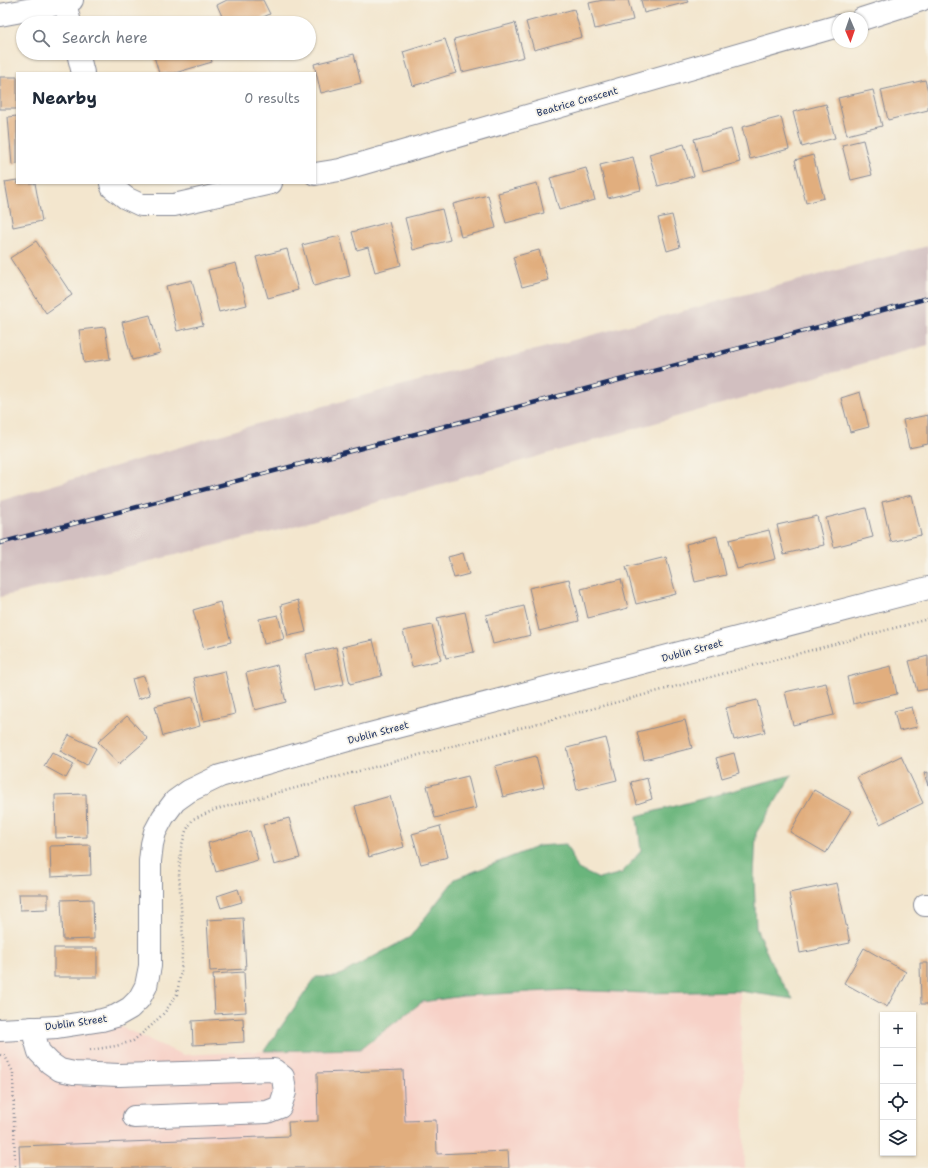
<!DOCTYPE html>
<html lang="en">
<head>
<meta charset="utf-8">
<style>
  body { margin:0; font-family:"Shantell Sans",sans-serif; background:#f2f2f3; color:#1f2937 }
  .controls { position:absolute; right:12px; bottom:12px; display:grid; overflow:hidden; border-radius:0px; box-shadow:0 1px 3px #0004 }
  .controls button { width:36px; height:36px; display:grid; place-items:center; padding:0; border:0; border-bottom:1px solid #e0e1e3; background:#fff; color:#1f2937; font:20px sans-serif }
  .compass { position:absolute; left:832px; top:12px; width:36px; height:36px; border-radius:50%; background:#fff; box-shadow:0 1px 3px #0004; rotate:178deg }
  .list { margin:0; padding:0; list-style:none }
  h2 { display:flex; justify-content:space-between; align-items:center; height:52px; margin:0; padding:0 16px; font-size:17px }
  h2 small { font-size:13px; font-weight:400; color:#747a83 }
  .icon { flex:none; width:22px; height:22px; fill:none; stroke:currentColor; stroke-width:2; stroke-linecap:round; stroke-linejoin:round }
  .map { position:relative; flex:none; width:928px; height:1168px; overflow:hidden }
  .search { position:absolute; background:#fff; box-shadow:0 1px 3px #0004; left:16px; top:16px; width:300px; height:44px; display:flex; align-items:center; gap:10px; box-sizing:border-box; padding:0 14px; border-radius:22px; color:#747a83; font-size:15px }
  .panel { position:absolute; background:#fff; box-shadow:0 1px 3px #0004; left:16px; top:72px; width:300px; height:112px; border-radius:0px }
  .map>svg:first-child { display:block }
</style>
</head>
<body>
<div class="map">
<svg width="928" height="1168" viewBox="0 0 928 1168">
  <rect width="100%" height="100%" fill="#f7f3e8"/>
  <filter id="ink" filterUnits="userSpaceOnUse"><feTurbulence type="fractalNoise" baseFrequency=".025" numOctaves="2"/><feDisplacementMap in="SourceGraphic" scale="8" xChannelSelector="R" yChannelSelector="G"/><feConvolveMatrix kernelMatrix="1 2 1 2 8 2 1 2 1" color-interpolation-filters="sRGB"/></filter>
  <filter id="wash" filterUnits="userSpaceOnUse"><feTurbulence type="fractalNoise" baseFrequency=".012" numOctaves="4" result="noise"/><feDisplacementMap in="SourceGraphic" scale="16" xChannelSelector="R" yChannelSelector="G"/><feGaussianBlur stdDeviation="0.9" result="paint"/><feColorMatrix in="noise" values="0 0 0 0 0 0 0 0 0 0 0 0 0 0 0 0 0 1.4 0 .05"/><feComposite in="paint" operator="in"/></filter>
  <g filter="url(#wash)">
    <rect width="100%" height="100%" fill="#f3e6ce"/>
    <path fill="#f7d1c7" d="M 566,990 L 645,993 L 740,991 L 745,1168 L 0,1168 L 0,1028 L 101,1018 L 183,1055 L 264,1051 L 360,1049 L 422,1002 L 463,996 Z"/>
    <path fill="#d2bfc0" d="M 928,246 L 928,345 L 280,530 L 0,597 L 0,501 L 260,423 Z"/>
    <path fill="#6bb57c" stroke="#43726d" d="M 792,775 L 756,833 L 754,878 L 756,928 L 774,969 L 793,999 L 740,991 L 645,993 L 566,990 L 463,996 L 422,1002 L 360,1049 L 264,1051 L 316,977 L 336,977 L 410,937 L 455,879 L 539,846 L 566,844 L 578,869 L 599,879 L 622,873 L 641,851 L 637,816 Z"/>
    <g id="blocks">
      <g fill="#e1ae7e">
        <path d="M 227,0 L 263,0 L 270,14 L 250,23 L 225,23 L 217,5 Z"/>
        <path d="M 603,0 L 628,0 L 633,20 L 595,29 L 589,3 Z"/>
        <path d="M 641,0 L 687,0 L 688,2 L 644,13 Z"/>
        <path d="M 574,9 L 582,37 L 534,50 L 526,22 Z"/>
        <path d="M 515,23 L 524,57 L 462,72 L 454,39 Z"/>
        <path d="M 445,39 L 456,73 L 413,86 L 403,52 Z"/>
        <path d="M 153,53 L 209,53 L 212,62 L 175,73 L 159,73 Z"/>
        <path d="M 354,54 L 361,83 L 321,93 L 314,64 Z"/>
        <rect x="0" y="77" width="17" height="32"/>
        <path d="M 925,80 L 928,91 L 928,110 L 888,120 L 881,90 Z"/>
        <path d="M 873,90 L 882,126 L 847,135 L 838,98 Z"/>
        <path d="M 826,104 L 835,138 L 802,147 L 793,112 Z"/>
        <path d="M 17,116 L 17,164 L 12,165 L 8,117 Z"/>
        <path d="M 781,117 L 789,149 L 750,159 L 742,127 Z"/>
        <path d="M 731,129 L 740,162 L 702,172 L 694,139 Z"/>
        <path d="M 863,140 L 872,175 L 851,180 L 842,145 Z"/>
        <path d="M 684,144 L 694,176 L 658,186 L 649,154 Z"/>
        <path d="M 813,155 L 824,198 L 806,203 L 795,160 Z"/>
        <path d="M 633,157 L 641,190 L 608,198 L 600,165 Z"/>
        <path d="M 586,168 L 595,200 L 559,210 L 550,178 Z"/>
        <path d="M 17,180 L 17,183 L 35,183 L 42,221 L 13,227 L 5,182 Z"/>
        <path d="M 537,183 L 544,213 L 506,223 L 498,193 Z"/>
        <path d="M 488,195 L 496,228 L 461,237 L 453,204 Z"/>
        <path d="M 442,209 L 450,240 L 413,250 L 405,218 Z"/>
        <path d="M 672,215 L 680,247 L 667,251 L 658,218 Z"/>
        <path d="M 389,222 L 401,265 L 375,272 L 368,247 L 357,250 L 352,232 Z"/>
        <path d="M 340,236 L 350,276 L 314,286 L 302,245 Z"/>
        <path d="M 36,241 L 72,295 L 46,313 L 10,258 Z"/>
        <path d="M 287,249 L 298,290 L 268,298 L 256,257 Z"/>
        <path d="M 539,250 L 548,280 L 522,287 L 513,257 Z"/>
        <path d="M 236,263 L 247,305 L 219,312 L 208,270 Z"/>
        <path d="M 192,280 L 203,325 L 177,331 L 166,286 Z"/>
        <path d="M 150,315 L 160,353 L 132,360 L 122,322 Z"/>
        <path d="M 105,327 L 110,359 L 84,363 L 79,330 Z"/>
        <path d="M 860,392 L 869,427 L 850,432 L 841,398 Z"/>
        <path d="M 928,415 L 928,444 L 909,448 L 903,420 Z"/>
        <path d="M 912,495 L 921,535 L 891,542 L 882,502 Z"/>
        <path d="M 866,508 L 873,537 L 834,547 L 826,518 Z"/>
        <path d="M 817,516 L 824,545 L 784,554 L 777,525 Z"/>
        <path d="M 769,530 L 776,559 L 737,569 L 729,540 Z"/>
        <path d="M 717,536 L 726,575 L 695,582 L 686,544 Z"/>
        <path d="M 463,553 L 469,574 L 454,578 L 448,557 Z"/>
        <path d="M 666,557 L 676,594 L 636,604 L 626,567 Z"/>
        <path d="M 569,579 L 579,621 L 539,631 L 529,588 Z"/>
        <path d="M 621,579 L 628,608 L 588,618 L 581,589 Z"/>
        <path d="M 298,600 L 306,632 L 288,636 L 281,605 Z"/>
        <path d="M 220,602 L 231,642 L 204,649 L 193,610 Z"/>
        <path d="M 524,606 L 531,635 L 493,644 L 486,615 Z"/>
        <path d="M 465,612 L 474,652 L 446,658 L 437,618 Z"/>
        <path d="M 278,615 L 284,639 L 264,644 L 259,619 Z"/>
        <path d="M 432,625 L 441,660 L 412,667 L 403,631 Z"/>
        <path d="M 373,640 L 382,676 L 350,684 L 342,647 Z"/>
        <path d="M 336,647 L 344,684 L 314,691 L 306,654 Z"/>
        <path d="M 928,656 L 928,689 L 917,691 L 909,661 Z"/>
        <path d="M 277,665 L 286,702 L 255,710 L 246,673 Z"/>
        <path d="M 891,666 L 897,694 L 853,704 L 847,677 Z"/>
        <path d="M 225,671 L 235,714 L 204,721 L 194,678 Z"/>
        <path d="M 144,676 L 150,695 L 138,699 L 132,679 Z"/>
        <path d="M 826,683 L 834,715 L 793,725 L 785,692 Z"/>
        <path d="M 193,697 L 200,726 L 163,736 L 155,706 Z"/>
        <path d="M 757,700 L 765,732 L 734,740 L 726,708 Z"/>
        <path d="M 912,707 L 917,727 L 899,731 L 894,711 Z"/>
        <path d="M 127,716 L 148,739 L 119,764 L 98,742 Z"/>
        <path d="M 685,720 L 692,748 L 644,760 L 637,732 Z"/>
        <path d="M 69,735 L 96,748 L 87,765 L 60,751 Z"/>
        <path d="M 606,738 L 617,780 L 577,790 L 567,748 Z"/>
        <path d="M 52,752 L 74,764 L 66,778 L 44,766 Z"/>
        <path d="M 734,753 L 739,773 L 722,778 L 716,758 Z"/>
        <path d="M 536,756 L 544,787 L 503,797 L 495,766 Z"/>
        <path d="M 901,756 L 923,803 L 880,824 L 857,777 Z"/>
        <path d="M 928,772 L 928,786 L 924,773 Z"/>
        <path d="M 468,776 L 476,808 L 435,818 L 427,786 Z"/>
        <path d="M 647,778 L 652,799 L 637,804 L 631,782 Z"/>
        <path d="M 814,790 L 851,811 L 826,853 L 790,832 Z"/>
        <path d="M 86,794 L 87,837 L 56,838 L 55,795 Z"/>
        <path d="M 390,796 L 404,847 L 369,857 L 355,806 Z"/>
        <path d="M 289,818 L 300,858 L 274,865 L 263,825 Z"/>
        <path d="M 440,826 L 448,857 L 421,864 L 412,834 Z"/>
        <path d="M 250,831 L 258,860 L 216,872 L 208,843 Z"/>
        <path d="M 90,845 L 91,875 L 51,877 L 50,846 Z"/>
        <path d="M 837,883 L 850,943 L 800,953 L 789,893 Z"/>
        <path d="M 238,889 L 242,902 L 221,908 L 217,896 Z"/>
        <path d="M 19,894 L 48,894 L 48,909 L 20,910 Z"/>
        <path d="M 93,899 L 94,939 L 63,940 L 61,900 Z"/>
        <path d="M 243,918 L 246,969 L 210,971 L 207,920 Z"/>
        <rect x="54" y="948" width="43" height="29"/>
        <path d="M 864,948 L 906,972 L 887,1007 L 844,983 Z"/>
        <path d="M 920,963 L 928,963 L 928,1004 L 921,1004 Z"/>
        <path d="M 244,972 L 246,1012 L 215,1014 L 213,974 Z"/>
        <path d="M 243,1018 L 244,1042 L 193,1045 L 192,1021 Z"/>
        <path d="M 403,1070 L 405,1121 L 436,1120 L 437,1154 L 508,1151 L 509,1168 L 20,1168 L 19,1146 L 289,1136 L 288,1122 L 318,1121 L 317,1073 Z"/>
      </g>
    </g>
  </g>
  <g filter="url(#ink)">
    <use href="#blocks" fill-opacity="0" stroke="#878a96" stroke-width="1"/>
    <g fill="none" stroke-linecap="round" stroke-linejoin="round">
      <g stroke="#878a96" stroke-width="24">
        <g id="minor">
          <path d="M 65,3 L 70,23"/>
          <path d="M 0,15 L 65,3 L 72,0"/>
          <path d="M 862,19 L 921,0"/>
          <path d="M 78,53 L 83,73"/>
          <path d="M 315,174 L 340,170 L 838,26"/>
          <path d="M 111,183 L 112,187 L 126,198 L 141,205 L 174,205 L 271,183"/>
          <path d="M 925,905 L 928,905"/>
          <path d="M 32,1028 L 39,1052 L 50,1063 L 60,1070 L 74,1073 L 119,1075 L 274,1070 L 283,1077 L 285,1092 L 280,1107 L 267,1112 L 134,1117"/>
          <path d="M 0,1030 L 57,1027 L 102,1020 L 116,1016 L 130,1008 L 139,999 L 146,986 L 150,966 L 150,861 L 152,844 L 155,832 L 163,817 L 175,801 L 189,791 L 220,776 L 366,735 L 928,588"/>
        </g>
      </g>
      <g stroke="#878a96" stroke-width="2.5" stroke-dasharray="1 3" stroke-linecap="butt">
        <path d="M 90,1050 L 116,1046 L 133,1041 L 151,1026 L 165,1012 L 177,994 L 181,971 L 183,939 L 179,874 L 181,848 L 186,831 L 193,819 L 217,809 L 928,619"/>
        <path d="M 0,1055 L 5,1056 L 13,1072 L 15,1168"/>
      </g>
      <use href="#minor" stroke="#fff" stroke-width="22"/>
      <g stroke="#1b2f5e" stroke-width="4.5">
        <path id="rail" d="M 0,543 L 442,427 L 928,298"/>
      </g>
      <use href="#rail" stroke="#f7f3e8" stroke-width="3" stroke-dasharray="9" stroke-linecap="butt"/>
    </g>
  </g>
  <g text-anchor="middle" stroke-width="3.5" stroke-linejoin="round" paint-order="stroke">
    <g font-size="10" fill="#1b2f5e" stroke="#f7f3e8">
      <text transform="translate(577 101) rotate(-16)" y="4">Beatrice Crescent</text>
      <text transform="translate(692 650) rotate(-15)" y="4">Dublin Street</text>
      <text transform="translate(378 732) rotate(-15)" y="4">Dublin Street</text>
      <text transform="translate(76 1022) rotate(-8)" y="4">Dublin Street</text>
    </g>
  </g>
</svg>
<div class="controls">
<button>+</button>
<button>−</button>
<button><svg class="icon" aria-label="locate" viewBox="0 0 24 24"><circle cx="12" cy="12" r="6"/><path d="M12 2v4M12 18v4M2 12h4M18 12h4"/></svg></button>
<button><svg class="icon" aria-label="layers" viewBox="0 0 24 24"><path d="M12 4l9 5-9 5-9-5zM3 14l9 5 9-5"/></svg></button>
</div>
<svg class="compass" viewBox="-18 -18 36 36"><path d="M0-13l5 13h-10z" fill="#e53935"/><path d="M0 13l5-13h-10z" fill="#747a83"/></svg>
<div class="search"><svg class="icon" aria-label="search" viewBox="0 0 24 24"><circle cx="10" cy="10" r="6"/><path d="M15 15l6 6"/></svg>Search here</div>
<section class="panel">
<h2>Nearby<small>0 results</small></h2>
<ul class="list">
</ul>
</section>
</div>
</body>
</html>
